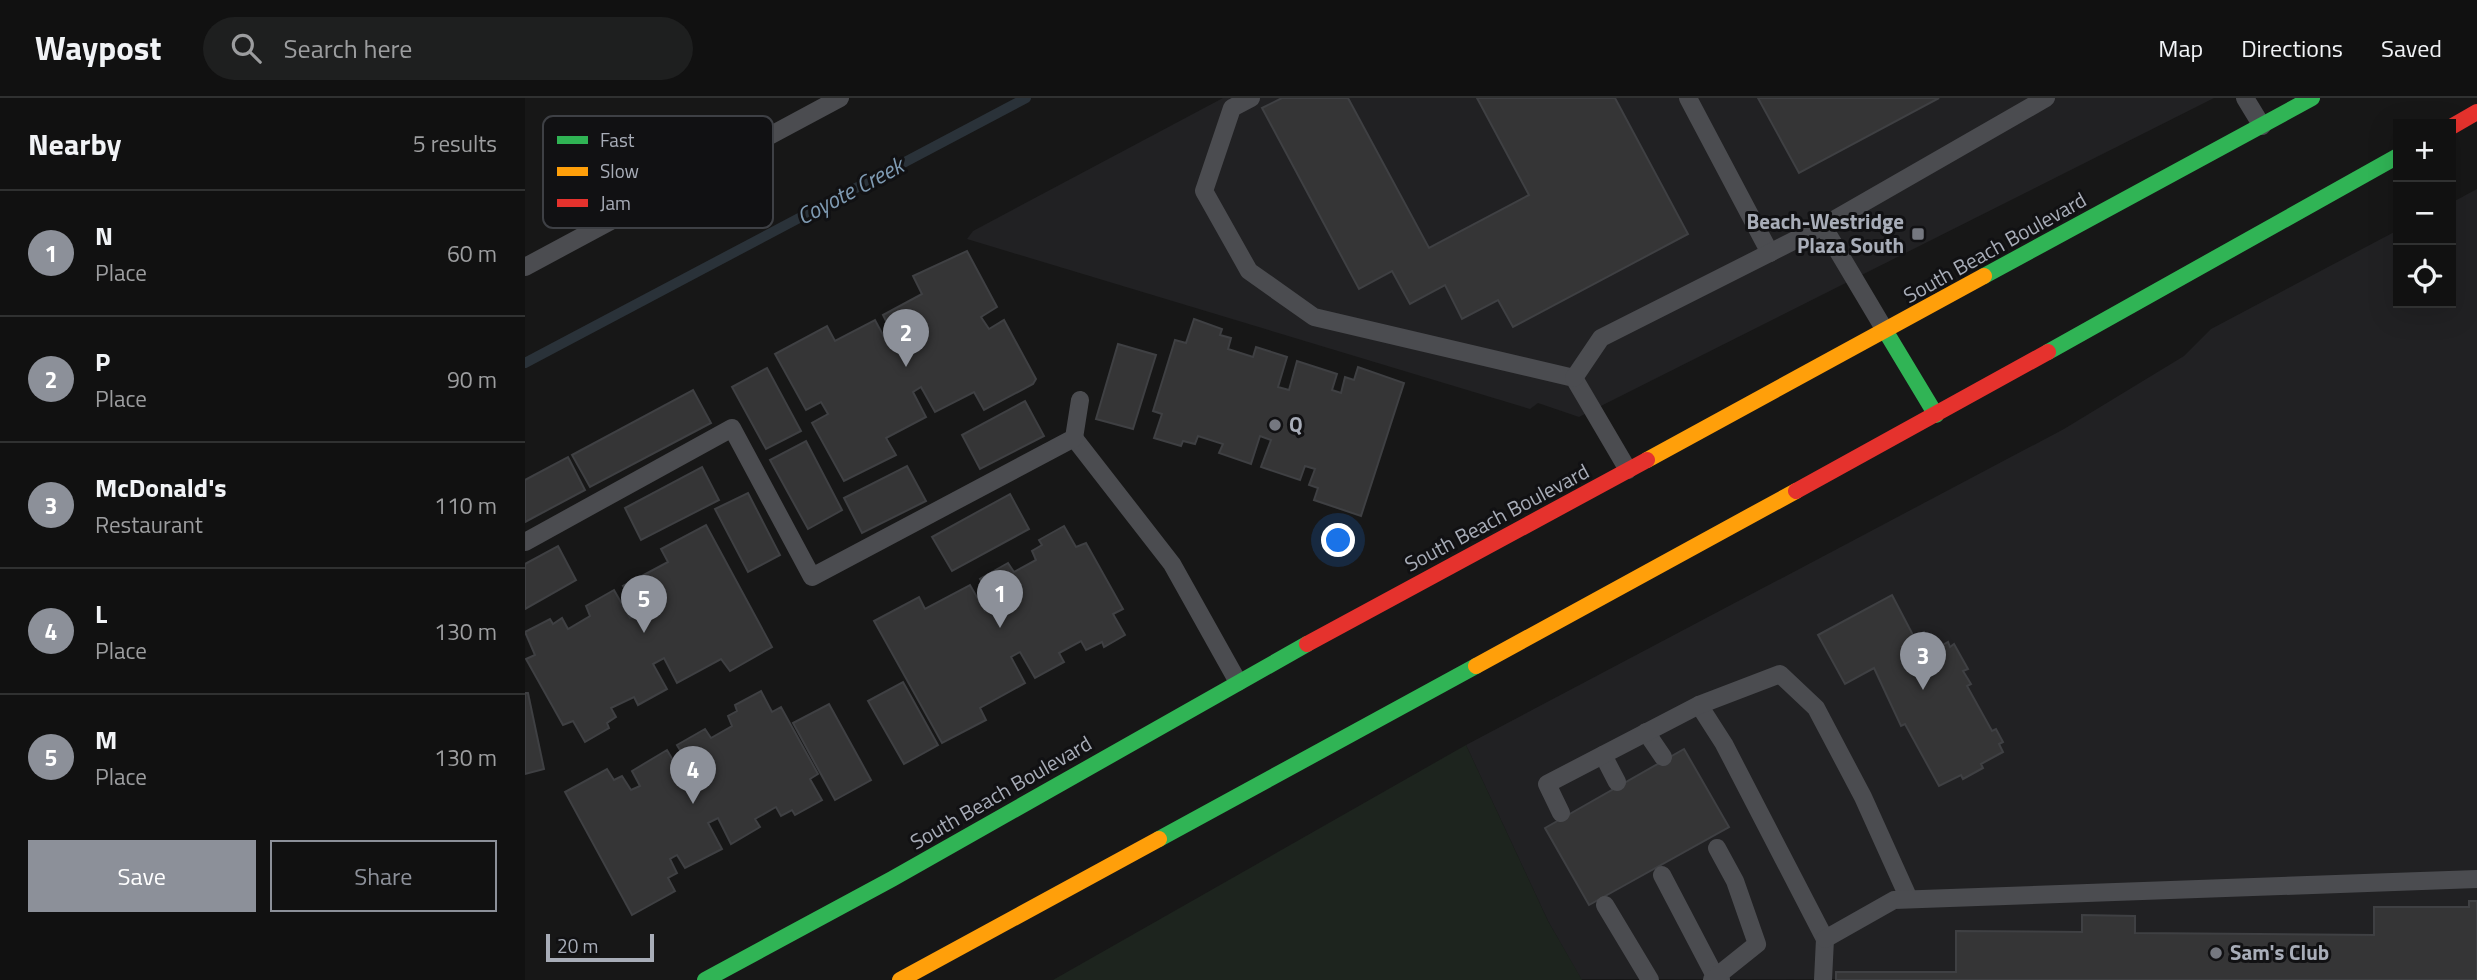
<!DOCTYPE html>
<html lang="en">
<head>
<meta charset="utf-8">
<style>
  body { margin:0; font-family:"Titillium Web",sans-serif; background:#1e1f1f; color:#f1f3f6 }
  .controls { position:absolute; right:21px; top:21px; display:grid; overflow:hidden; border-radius:0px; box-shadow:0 7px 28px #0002 }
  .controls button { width:63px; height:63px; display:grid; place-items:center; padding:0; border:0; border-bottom:2px solid #303131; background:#111; color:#f1f3f6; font:35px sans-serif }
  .scale { position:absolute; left:21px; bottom:18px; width:108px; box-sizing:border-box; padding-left:7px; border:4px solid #a8adb8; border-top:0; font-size:19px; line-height:24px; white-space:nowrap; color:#a8adb8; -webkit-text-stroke:5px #111113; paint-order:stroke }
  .you { position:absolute; left:814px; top:443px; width:24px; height:24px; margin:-18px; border:5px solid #fff; border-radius:50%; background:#1a73e8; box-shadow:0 0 0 10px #1a73e833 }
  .badge { display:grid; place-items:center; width:46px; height:46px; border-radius:50%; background:#8c9099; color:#fff; font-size:23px; font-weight:700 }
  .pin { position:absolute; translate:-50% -58px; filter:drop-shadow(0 2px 4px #0008) }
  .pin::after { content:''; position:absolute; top:37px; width:24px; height:21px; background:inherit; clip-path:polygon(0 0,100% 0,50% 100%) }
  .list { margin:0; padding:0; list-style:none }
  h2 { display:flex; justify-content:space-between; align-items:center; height:91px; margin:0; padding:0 28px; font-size:30px }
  h2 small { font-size:23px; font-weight:400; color:#9c9d9f }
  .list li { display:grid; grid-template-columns:46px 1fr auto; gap:21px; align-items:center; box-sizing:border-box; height:126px; padding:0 28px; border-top:2px solid #303131 }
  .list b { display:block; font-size:26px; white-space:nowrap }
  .list p { margin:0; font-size:23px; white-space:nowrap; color:#9c9d9f }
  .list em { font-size:23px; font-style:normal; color:#9c9d9f }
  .actions { display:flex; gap:14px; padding:21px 28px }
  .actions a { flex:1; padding:16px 0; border:2px solid #8c9099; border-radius:0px; text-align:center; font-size:24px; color:#8c9099 }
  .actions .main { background:#8c9099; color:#fff }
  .icon { flex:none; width:38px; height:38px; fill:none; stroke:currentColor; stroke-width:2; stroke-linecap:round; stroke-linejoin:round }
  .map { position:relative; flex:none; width:1952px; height:882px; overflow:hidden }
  header { display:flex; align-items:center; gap:42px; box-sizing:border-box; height:98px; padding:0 35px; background:#111; border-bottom:2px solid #303131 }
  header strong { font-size:33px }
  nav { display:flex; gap:38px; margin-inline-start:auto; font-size:24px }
  .search { width:490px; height:63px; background:#1e1f1f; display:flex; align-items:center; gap:18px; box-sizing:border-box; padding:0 24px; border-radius:38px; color:#9c9d9f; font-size:26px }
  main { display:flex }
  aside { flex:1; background:#111 }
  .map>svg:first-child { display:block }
</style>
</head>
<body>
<header>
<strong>Waypost</strong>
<div class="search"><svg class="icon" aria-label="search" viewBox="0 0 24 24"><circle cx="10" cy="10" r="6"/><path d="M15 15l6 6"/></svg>Search here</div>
<nav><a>Map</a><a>Directions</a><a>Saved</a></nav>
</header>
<main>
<aside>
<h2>Nearby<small>5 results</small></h2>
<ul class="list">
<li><span class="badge">1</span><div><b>N</b><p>Place</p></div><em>60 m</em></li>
<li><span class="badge">2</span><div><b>P</b><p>Place</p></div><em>90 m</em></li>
<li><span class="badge">3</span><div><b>McDonald's</b><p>Restaurant</p></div><em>110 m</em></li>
<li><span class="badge">4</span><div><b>L</b><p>Place</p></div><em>130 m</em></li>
<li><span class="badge">5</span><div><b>M</b><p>Place</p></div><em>130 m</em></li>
</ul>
<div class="actions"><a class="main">Save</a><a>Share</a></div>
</aside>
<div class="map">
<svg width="1952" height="882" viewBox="0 0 1952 882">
  <rect width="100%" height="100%" fill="#171717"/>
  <g fill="#212123">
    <path d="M 698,0 L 1689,0 L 1054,319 L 1013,305 L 1005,311 L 442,141 L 448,133 Z"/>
    <path d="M 1952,91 L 1952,882 L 1056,881 L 1023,823 L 941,647 L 1539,331 L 1659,258 L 1686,231 L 1873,132 L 1873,205 L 1926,205 L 1926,105 Z"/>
  </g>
  <path fill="#1d241e" d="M 941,647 L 1023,823 L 1057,882 L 528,882 Z"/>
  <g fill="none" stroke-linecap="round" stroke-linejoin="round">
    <path stroke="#2a3239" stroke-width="10" d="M 0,265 L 501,0"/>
  </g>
  <g fill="#353536" stroke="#3f4043" stroke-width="2">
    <path d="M 757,0 L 823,0 L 904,150 L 1004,97 L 952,0 L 1090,0 L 1163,136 L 988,229 L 973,202 L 937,221 L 920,187 L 885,206 L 867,173 L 834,191 L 737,10 Z"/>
    <path d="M 1233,0 L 1414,0 L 1274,75 Z"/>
    <path d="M 442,153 L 472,209 L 456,219 L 464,231 L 479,222 L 511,281 L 508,286 L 459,312 L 449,294 L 410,314 L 396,289 L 388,294 L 401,319 L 361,340 L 371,357 L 319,383 L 287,325 L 303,316 L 296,304 L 281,312 L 250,256 L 302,228 L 310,243 L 350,222 L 364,248 L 372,245 L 358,217 L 397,196 L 388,178 Z"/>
    <path d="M 669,221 L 697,231 L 695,237 L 706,240 L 703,251 L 728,259 L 731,249 L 762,259 L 753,289 L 764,292 L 772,263 L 812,276 L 807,292 L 816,295 L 820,279 L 829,282 L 833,269 L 879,285 L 836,418 L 789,402 L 793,390 L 784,387 L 790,371 L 780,368 L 775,382 L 736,369 L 746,342 L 735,338 L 726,366 L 694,355 L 698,346 L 673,338 L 670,346 L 658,343 L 656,348 L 629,340 L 637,316 L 628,313 L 650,242 L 661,245 Z"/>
    <path d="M 593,246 L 631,257 L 608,331 L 571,321 Z"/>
    <path d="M 242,270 L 276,333 L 241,351 L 207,289 Z"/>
    <path d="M 168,292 L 186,325 L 65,389 L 47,357 Z"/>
    <path d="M 500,303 L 519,338 L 455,371 L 437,337 Z"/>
    <path d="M 281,343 L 317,412 L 283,431 L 245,362 Z"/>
    <path d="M 43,359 L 60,392 L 0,424 L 0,382 Z"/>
    <path d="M 382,368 L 401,403 L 337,435 L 319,400 Z"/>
    <path d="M 177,369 L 194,402 L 116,442 L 100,410 Z"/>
    <path d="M 223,395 L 255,457 L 223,474 L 190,411 Z"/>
    <path d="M 485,396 L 504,431 L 427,473 L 407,439 Z"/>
    <path d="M 181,427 L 247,549 L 205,573 L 196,561 L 152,585 L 139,560 L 128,566 L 142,591 L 113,607 L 109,599 L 86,610 L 91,619 L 82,625 L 84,630 L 60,644 L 48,623 L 38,627 L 1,561 L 10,557 L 0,534 L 25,521 L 28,526 L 37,520 L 43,531 L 65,518 L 61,508 L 89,492 L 105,520 L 114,514 L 98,488 L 143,464 L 136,451 Z"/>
    <path d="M 539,428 L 551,449 L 561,445 L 598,511 L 588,516 L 600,537 L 579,549 L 577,544 L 561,552 L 556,543 L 534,555 L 539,564 L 510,580 L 495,554 L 486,559 L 500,585 L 455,610 L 461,622 L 417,645 L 349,523 L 394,499 L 400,511 L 445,487 L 460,513 L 470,508 L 455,481 L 483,465 L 489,474 L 511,462 L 507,453 L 517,447 L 514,442 Z"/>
    <path d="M 33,448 L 51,482 L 0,511 L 0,466 Z"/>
    <path d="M 1367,497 L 1389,539 L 1399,534 L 1409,552 L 1423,544 L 1425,549 L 1429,546 L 1443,571 L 1438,573 L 1446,586 L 1442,588 L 1467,633 L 1471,631 L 1478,644 L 1474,646 L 1478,654 L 1456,666 L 1458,670 L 1438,681 L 1436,677 L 1414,688 L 1380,626 L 1376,628 L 1349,570 L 1320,586 L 1293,537 Z"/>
    <path d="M 378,584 L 413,647 L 379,666 L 343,603 Z"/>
    <path d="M 236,593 L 247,614 L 256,609 L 293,676 L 285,681 L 297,702 L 270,717 L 267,712 L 256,718 L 251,709 L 230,721 L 235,729 L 206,746 L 193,720 L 183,725 L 197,751 L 160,770 L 152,757 L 145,761 L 152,775 L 143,780 L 150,793 L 107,817 L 40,694 L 82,671 L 89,682 L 97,678 L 106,692 L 115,688 L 107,673 L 142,652 L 158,679 L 168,674 L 152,647 L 180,631 L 186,640 L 207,628 L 203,618 L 212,613 L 210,607 Z"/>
    <path d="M 0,595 L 3,595 L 19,671 L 0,676 Z"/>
    <path d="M 304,606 L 346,682 L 310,702 L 268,625 Z"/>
    <path d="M 1159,651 L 1204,729 L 1064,807 L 1020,730 Z"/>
    <path d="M 1944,803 L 1952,803 L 1952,882 L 1311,882 L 1311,874 L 1431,874 L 1431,833 L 1557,834 L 1557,817 L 1610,818 L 1610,835 L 1849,837 L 1849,809 L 1944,809 Z"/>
  </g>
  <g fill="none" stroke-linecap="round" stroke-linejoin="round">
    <g stroke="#4b4c50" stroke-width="18">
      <path d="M 726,0 L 707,10 L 679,93 L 724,173 L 789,219 L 1049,280 L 1103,372"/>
      <path d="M 1163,0 L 1245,155"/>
      <path d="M 1720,0 L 1737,28"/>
      <path d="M 1298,128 L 1361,234"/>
      <path d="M 0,169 L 315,0"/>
      <path d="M 1049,280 L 1076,240 L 1298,128 L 1521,0"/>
      <path d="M 549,340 L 647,466 L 713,584"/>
      <path d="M 0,444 L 207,330 L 287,479 L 549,340 L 555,302"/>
      <path d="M 1174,607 L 1199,646 L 1300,841 L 1298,882"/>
      <path d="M 1121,634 L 1138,659"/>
      <path d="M 1078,657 L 1092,684"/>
      <path d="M 1036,715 L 1022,686 L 1174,607 L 1255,576 L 1291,610 L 1338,699 L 1384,801"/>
      <path d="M 1137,777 L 1191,880 L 1196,882"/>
      <path d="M 1080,807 L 1125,882"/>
      <path d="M 1300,841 L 1369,802 L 1952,781"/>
      <path d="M 1187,882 L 1232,846 L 1210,783 L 1192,750"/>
    </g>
    <g stroke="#30b455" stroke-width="16">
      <path d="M 1459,178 L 1787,0"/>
      <path d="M 1361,234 L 1411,317"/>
      <path d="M 1523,254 L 1873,58"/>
      <path d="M 634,741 L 951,568"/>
      <path d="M 180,882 L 367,781 L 782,546"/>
    </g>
    <g stroke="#ff9f0a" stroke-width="16">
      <path d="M 1122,362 L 1459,178"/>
      <path d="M 951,568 L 1271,393"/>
      <path d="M 375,882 L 634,741"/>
    </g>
    <g stroke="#e5322d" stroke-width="16">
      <path d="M 1926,29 L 1952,14"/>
      <path d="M 1271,393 L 1523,254"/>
      <path d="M 782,546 L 1122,362"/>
    </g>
  </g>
  <g fill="#757880" stroke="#111113" stroke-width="2.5">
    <rect x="1386" y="129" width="14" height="14" rx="3.5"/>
    <circle cx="750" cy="327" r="7"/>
    <circle cx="1691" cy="855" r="7"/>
  </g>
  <g text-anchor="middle" stroke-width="6" stroke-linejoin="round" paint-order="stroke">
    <g font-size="21" font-weight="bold" fill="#a8adb8" stroke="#111113" text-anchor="start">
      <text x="1379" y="131" text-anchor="end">Beach-Westridge<tspan x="1379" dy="24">Plaza South</tspan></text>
      <text x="764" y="334">Q</text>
      <text x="1705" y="862">Sam's Club</text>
    </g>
    <g font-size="21" fill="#a8adb8" stroke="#111113">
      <text transform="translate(1470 150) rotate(-29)" y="7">South Beach Boulevard</text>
      <text transform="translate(972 420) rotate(-28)" y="7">South Beach Boulevard</text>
      <text transform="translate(476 695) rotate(-30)" y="7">South Beach Boulevard</text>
    </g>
    <g font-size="23" font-style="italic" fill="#7f9bb3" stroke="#111113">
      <text transform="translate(325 93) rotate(-28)" y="8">Coyote Creek</text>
    </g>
  </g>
  <rect x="18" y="18" width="230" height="112" rx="10" fill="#111113" stroke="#3e4045" stroke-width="2"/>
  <rect x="32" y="38" width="31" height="8" fill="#30b455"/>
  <rect x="32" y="69" width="31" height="9" fill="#ff9f0a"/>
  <rect x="32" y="101" width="31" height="8" fill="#e5322d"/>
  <g font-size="19" fill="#a8adb8">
    <text x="75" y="49">Fast</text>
    <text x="75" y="80">Slow</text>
    <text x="75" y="112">Jam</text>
  </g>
</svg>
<div class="controls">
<button>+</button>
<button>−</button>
<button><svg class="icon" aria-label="locate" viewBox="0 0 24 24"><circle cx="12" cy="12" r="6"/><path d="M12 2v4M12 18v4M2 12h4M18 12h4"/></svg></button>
</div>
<div class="scale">20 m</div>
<div class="you"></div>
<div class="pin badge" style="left:475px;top:530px">1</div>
<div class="pin badge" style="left:381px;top:269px">2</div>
<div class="pin badge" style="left:1398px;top:592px">3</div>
<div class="pin badge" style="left:168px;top:706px">4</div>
<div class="pin badge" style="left:119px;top:535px">5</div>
</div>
</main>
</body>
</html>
